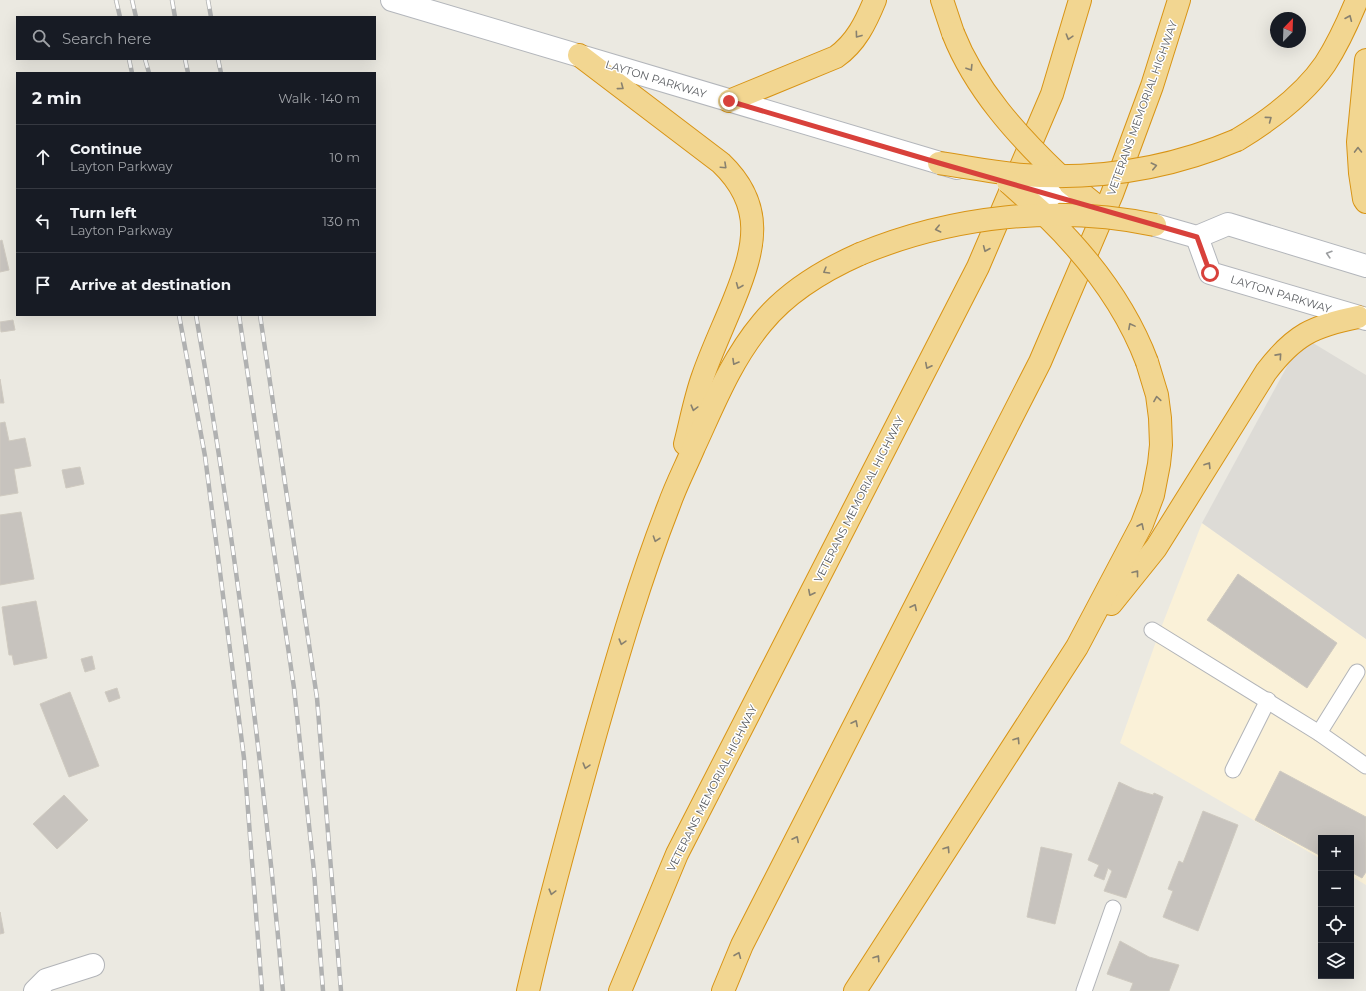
<!DOCTYPE html>
<html lang="en">
<head>
<meta charset="utf-8">
<style>
  body { margin:0; font-family:Montserrat,sans-serif; background:#20242c; color:#f1f3f6 }
  .controls { position:absolute; right:12px; bottom:12px; display:grid; overflow:hidden; border-radius:0px; box-shadow:0 4px 16px #0002 }
  .controls button { width:36px; height:36px; display:grid; place-items:center; padding:0; border:0; border-bottom:1px solid #363941; background:#171b24; color:#f1f3f6; font:20px sans-serif }
  .compass { position:absolute; left:1270px; top:12px; width:36px; height:36px; border-radius:50%; background:#171b24; box-shadow:0 4px 16px #0002; rotate:23deg }
  .stop { position:absolute; width:12px; height:12px; margin:-9px; border:3px solid #d8413b; border-radius:50%; background:#fff }
  .stop.end { background:#d8413b; border-color:#fff; box-shadow:0 1px 4px #0008 }
  .list { margin:0; padding:0; list-style:none }
  h2 { display:flex; justify-content:space-between; align-items:center; height:52px; margin:0; padding:0 16px; font-size:17px }
  h2 small { font-size:13px; font-weight:400; color:#9ea1a6 }
  .list li { display:grid; grid-template-columns:26px 1fr auto; gap:12px; align-items:center; box-sizing:border-box; height:64px; padding:0 16px; border-top:1px solid #363941 }
  .list b { display:block; font-size:15px; white-space:nowrap }
  .list p { margin:0; font-size:13px; white-space:nowrap; color:#9ea1a6 }
  .list em { font-size:13px; font-style:normal; color:#9ea1a6 }
  .icon { flex:none; width:22px; height:22px; fill:none; stroke:currentColor; stroke-width:2; stroke-linecap:round; stroke-linejoin:round }
  .map { position:relative; flex:none; width:1366px; height:991px; overflow:hidden }
  .search { position:absolute; background:#171b24; box-shadow:0 4px 16px #0002; left:16px; top:16px; width:360px; height:44px; display:flex; align-items:center; gap:10px; box-sizing:border-box; padding:0 14px; border-radius:0px; color:#9ea1a6; font-size:15px }
  .panel { position:absolute; background:#171b24; box-shadow:0 4px 16px #0002; left:16px; top:72px; width:360px; height:244px; border-radius:0px }
  .map>svg:first-child { display:block }
</style>
</head>
<body>
<div class="map">
<svg width="1366" height="991" viewBox="0 0 1366 991">
  <rect width="100%" height="100%" fill="#ebe9e1"/>
  <path fill="#faf1d8" d="M 1202,523 L 1366,639 L 1366,885 L 1351,876 L 1351,838 L 1321,838 L 1321,859 L 1120,743 L 1159,633 Z"/>
  <path fill="#dddbd6" d="M 1303,337 L 1366,375 L 1366,639 L 1202,523 Z"/>
  <g fill="#c7c3be" stroke="#cfcac0">
    <path d="M 2,240 L 9,270 L 0,272 L 0,241 Z"/>
    <path d="M 13,320 L 15,330 L 1,332 L 0,322 Z"/>
    <path d="M 0,379 L 4,403 L 0,403 Z"/>
    <path d="M 5,422 L 9,441 L 25,438 L 31,466 L 14,469 L 18,493 L 0,496 L 0,423 Z"/>
    <path d="M 80,467 L 84,484 L 66,488 L 62,470 Z"/>
    <path d="M 21,512 L 34,579 L 0,585 L 0,515 Z"/>
    <path d="M 1238,574 L 1337,643 L 1307,688 L 1207,620 Z"/>
    <path d="M 36,601 L 47,658 L 14,665 L 12,655 L 9,655 L 2,607 Z"/>
    <path d="M 92,656 L 95,669 L 85,672 L 81,659 Z"/>
    <path d="M 117,688 L 120,698 L 109,702 L 105,692 Z"/>
    <path d="M 70,692 L 99,766 L 69,777 L 40,704 Z"/>
    <path d="M 1280,771 L 1366,817 L 1366,872 L 1362,878 L 1351,872 L 1351,838 L 1321,838 L 1321,856 L 1255,820 Z"/>
    <path d="M 1119,782 L 1136,790 L 1153,795 L 1154,793 L 1163,797 L 1126,898 L 1104,891 L 1112,871 L 1108,868 L 1104,880 L 1094,876 L 1099,865 L 1088,860 Z"/>
    <path d="M 64,795 L 88,820 L 57,849 L 33,824 Z"/>
    <path d="M 1203,811 L 1238,825 L 1198,931 L 1163,917 L 1173,891 L 1168,889 L 1179,861 L 1183,863 Z"/>
    <path d="M 1041,847 L 1072,854 L 1055,924 L 1027,917 Z"/>
    <path d="M 0,912 L 4,933 L 0,934 Z"/>
    <path d="M 1120,941 L 1149,957 L 1179,965 L 1169,991 L 1130,991 L 1133,983 L 1107,974 Z"/>
  </g>
  <g fill="none" stroke-linecap="round" stroke-linejoin="round">
    <g stroke="#b2b4b8" stroke-width="17">
      <g id="service">
        <path d="M 1152,630 L 1319,733 L 1366,766"/>
        <path d="M 1319,733 L 1357,672"/>
        <path d="M 1233,770 L 1268,700"/>
        <path d="M 1084,991 L 1113,908"/>
      </g>
    </g>
    <g stroke="#b2b4b8" stroke-width="24">
      <path id="minor" d="M 35,991 L 46,980 L 93,965"/>
    </g>
    <g stroke="#b3b6bb" stroke-width="24">
      <g id="secondary">
        <path d="M 392,0 L 957,168"/>
        <path d="M 1051,195 L 1102,210"/>
        <path d="M 1155,225 L 1197,237 L 1228,224 L 1366,266"/>
        <path d="M 1197,237 L 1210,273 L 1366,319"/>
      </g>
    </g>
    <g stroke="#d89415" stroke-width="24">
      <g id="motorway">
        <path d="M 942,0 L 953,33"/>
        <path d="M 579,55 L 721,163 C 766,206 755,248 734,300 C 724,325 712,350 703,376 C 695,398 691,421 685,444"/>
        <path d="M 1366,60 L 1358,142 L 1360,173 L 1364,199 L 1366,202"/>
        <path d="M 729,101 L 836,57 C 856,43 866,22 875,0"/>
        <path d="M 1237,140 C 1270,120 1303,96 1325,64 C 1338,44 1348,22 1357,0"/>
        <path d="M 1060,176 L 1102,210"/>
        <path d="M 1111,604 L 1156,548 L 1266,372 C 1294,335 1313,326 1358,317"/>
        <path d="M 528,991 C 548,904 572,818 596,732 C 618,655 640,579 669,505 C 676,485 686,466 694,447 C 714,404 731,360 762,323 C 788,291 824,270 860,254"/>
        <path d="M 620,991 L 677,854 L 978,267 L 1052,94 L 1080,0"/>
        <path d="M 723,991 L 742,945 L 1040,362 L 1112,194 L 1152,86 L 1179,0"/>
        <path d="M 855,991 L 1077,647 L 1142,524 L 1153,495 L 1159,464 L 1161,445 L 1160,418 L 1157,395 L 1147,362"/>
      </g>
    </g>
    <use href="#service" stroke="#fff" stroke-width="15"/>
    <use href="#minor" stroke="#fff" stroke-width="22"/>
    <use href="#secondary" stroke="#fff" stroke-width="22"/>
    <use href="#motorway" stroke="#f2d691" stroke-width="22"/>
    <g stroke="#b0b1b1" stroke-width="4.5">
      <g id="rail">
        <path d="M 116,0 L 120,17"/>
        <path d="M 132,0 L 136,17"/>
        <path d="M 172,0 L 175,17"/>
        <path d="M 208,0 L 211,17"/>
        <path d="M 129,59 L 132,73"/>
        <path d="M 145,59 L 149,73"/>
        <path d="M 185,59 L 188,73"/>
        <path d="M 218,59 L 221,73"/>
        <path d="M 179,315 L 205,456 L 244,758 L 262,991"/>
        <path d="M 196,315 C 235,539 263,765 283,991"/>
        <path d="M 239,315 L 294,688 L 314,871 L 323,991"/>
        <path d="M 260,315 L 317,698 L 341,991"/>
      </g>
    </g>
    <use href="#rail" stroke="#fff" stroke-width="3" stroke-dasharray="9" stroke-linecap="butt"/>
    <g stroke="#b3b6bb" stroke-width="24" stroke-linecap="butt">
      <path id="secondary-bridge" d="M 1008,182 L 1051,195"/>
    </g>
    <g stroke="#d89415" stroke-width="24" stroke-linecap="butt">
      <g id="motorway-bridge">
        <path d="M 953,33 C 975,89 1017,135 1060,176"/>
        <path d="M 939,163 C 967,167 995,173 1023,175 C 1096,180 1169,169 1237,140"/>
        <path d="M 1008,182 C 1021,194 1034,205 1047,217 C 1089,258 1126,306 1147,362"/>
        <path d="M 860,254 C 952,216 1058,204 1155,225"/>
      </g>
    </g>
    <use href="#secondary-bridge" stroke="#fff" stroke-width="22"/>
    <use href="#motorway-bridge" stroke="#f2d691" stroke-width="22"/>
  </g>
  <defs><path id="oneway-chevron" d="M-2-3.5L2.5 0L-2 3.5" fill="none" stroke-width="1.6" stroke-linecap="round" stroke-linejoin="round"/></defs>
  <g stroke="#88816f">
    <use href="#oneway-chevron" transform="translate(1349 18) rotate(-67)"/>
    <use href="#oneway-chevron" transform="translate(858 35) rotate(126)"/>
    <use href="#oneway-chevron" transform="translate(1069 37) rotate(107)"/>
    <use href="#oneway-chevron" transform="translate(970 68) rotate(58)"/>
    <use href="#oneway-chevron" transform="translate(621 87) rotate(37)"/>
    <use href="#oneway-chevron" transform="translate(1269 119) rotate(-37)"/>
    <use href="#oneway-chevron" transform="translate(1358 150) rotate(-91)"/>
    <use href="#oneway-chevron" transform="translate(724 166) rotate(43)"/>
    <use href="#oneway-chevron" transform="translate(1154 166) rotate(-13)"/>
    <use href="#oneway-chevron" transform="translate(938 229) rotate(167)"/>
    <use href="#oneway-chevron" transform="translate(986 249) rotate(113)"/>
    <use href="#oneway-chevron" transform="translate(826 271) rotate(150)"/>
    <use href="#oneway-chevron" transform="translate(739 286) rotate(112)"/>
    <use href="#oneway-chevron" transform="translate(1131 326) rotate(-118)"/>
    <use href="#oneway-chevron" transform="translate(1279 356) rotate(-48)"/>
    <use href="#oneway-chevron" transform="translate(735 362) rotate(120)"/>
    <use href="#oneway-chevron" transform="translate(928 366) rotate(117)"/>
    <use href="#oneway-chevron" transform="translate(1157 399) rotate(-99)"/>
    <use href="#oneway-chevron" transform="translate(694 408) rotate(105)"/>
    <use href="#oneway-chevron" transform="translate(1208 465) rotate(-58)"/>
    <use href="#oneway-chevron" transform="translate(1141 526) rotate(-64)"/>
    <use href="#oneway-chevron" transform="translate(656 539) rotate(109)"/>
    <use href="#oneway-chevron" transform="translate(1136 573) rotate(-52)"/>
    <use href="#oneway-chevron" transform="translate(811 593) rotate(117)"/>
    <use href="#oneway-chevron" transform="translate(914 607) rotate(-63)"/>
    <use href="#oneway-chevron" transform="translate(622 642) rotate(106)"/>
    <use href="#oneway-chevron" transform="translate(855 723) rotate(-63)"/>
    <use href="#oneway-chevron" transform="translate(1017 740) rotate(-57)"/>
    <use href="#oneway-chevron" transform="translate(586 766) rotate(106)"/>
    <use href="#oneway-chevron" transform="translate(796 839) rotate(-63)"/>
    <use href="#oneway-chevron" transform="translate(947 849) rotate(-57)"/>
    <use href="#oneway-chevron" transform="translate(552 892) rotate(105)"/>
    <use href="#oneway-chevron" transform="translate(738 955) rotate(-68)"/>
    <use href="#oneway-chevron" transform="translate(877 958) rotate(-57)"/>
  </g>
  <use stroke="#9c9ea0" href="#oneway-chevron" transform="translate(1329 254) rotate(-163)"/>
  <g fill="none" stroke-linecap="round" stroke-linejoin="round">
    <path stroke="#d8413b" stroke-width="5" d="M 729,101 L 939,163 L 1197,237 L 1210,273"/>
  </g>
  <g text-anchor="middle" stroke-width="3" stroke-linejoin="round" paint-order="stroke">
    <g font-size="11" fill="#5a5d61" stroke="#fff">
      <text transform="translate(656 79) rotate(17)" y="4">LAYTON PARKWAY</text>
      <text transform="translate(1142 108) rotate(-70)" y="4">VETERANS MEMORIAL HIGHWAY</text>
      <text transform="translate(1281 294) rotate(17)" y="4">LAYTON PARKWAY</text>
      <text transform="translate(859 499) rotate(-63)" y="4">VETERANS MEMORIAL HIGHWAY</text>
      <text transform="translate(712 788) rotate(-63)" y="4">VETERANS MEMORIAL HIGHWAY</text>
    </g>
  </g>
</svg>
<div class="controls">
<button>+</button>
<button>−</button>
<button><svg class="icon" aria-label="locate" viewBox="0 0 24 24"><circle cx="12" cy="12" r="6"/><path d="M12 2v4M12 18v4M2 12h4M18 12h4"/></svg></button>
<button><svg class="icon" aria-label="layers" viewBox="0 0 24 24"><path d="M12 4l9 5-9 5-9-5zM3 14l9 5 9-5"/></svg></button>
</div>
<svg class="compass" viewBox="-18 -18 36 36"><path d="M0-13l5 13h-10z" fill="#e53935"/><path d="M0 13l5-13h-10z" fill="#9ea1a6"/></svg>
<div class="stop" style="left:1210px;top:273px"></div>
<div class="stop end" style="left:729px;top:101px"></div>
<div class="search"><svg class="icon" aria-label="search" viewBox="0 0 24 24"><circle cx="10" cy="10" r="6"/><path d="M15 15l6 6"/></svg>Search here</div>
<section class="panel">
<h2>2 min<small>Walk · 140 m</small></h2>
<ul class="list">
<li><svg class="icon" aria-label="ahead" viewBox="0 0 24 24"><path d="M12 20V5M6 11l6-6 6 6"/></svg><div><b>Continue</b><p>Layton Parkway</p></div><em>10 m</em></li>
<li><svg class="icon" aria-label="left" viewBox="0 0 24 24"><path d="M17 20v-9H6M10 6l-5 5 5 5"/></svg><div><b>Turn left</b><p>Layton Parkway</p></div><em>130 m</em></li>
<li><svg class="icon" aria-label="arrive" viewBox="0 0 24 24"><path d="M6 21V4h12l-3 4 3 4H6"/></svg><div><b>Arrive at destination</b></div></li>
</ul>
</section>
</div>
</body>
</html>
